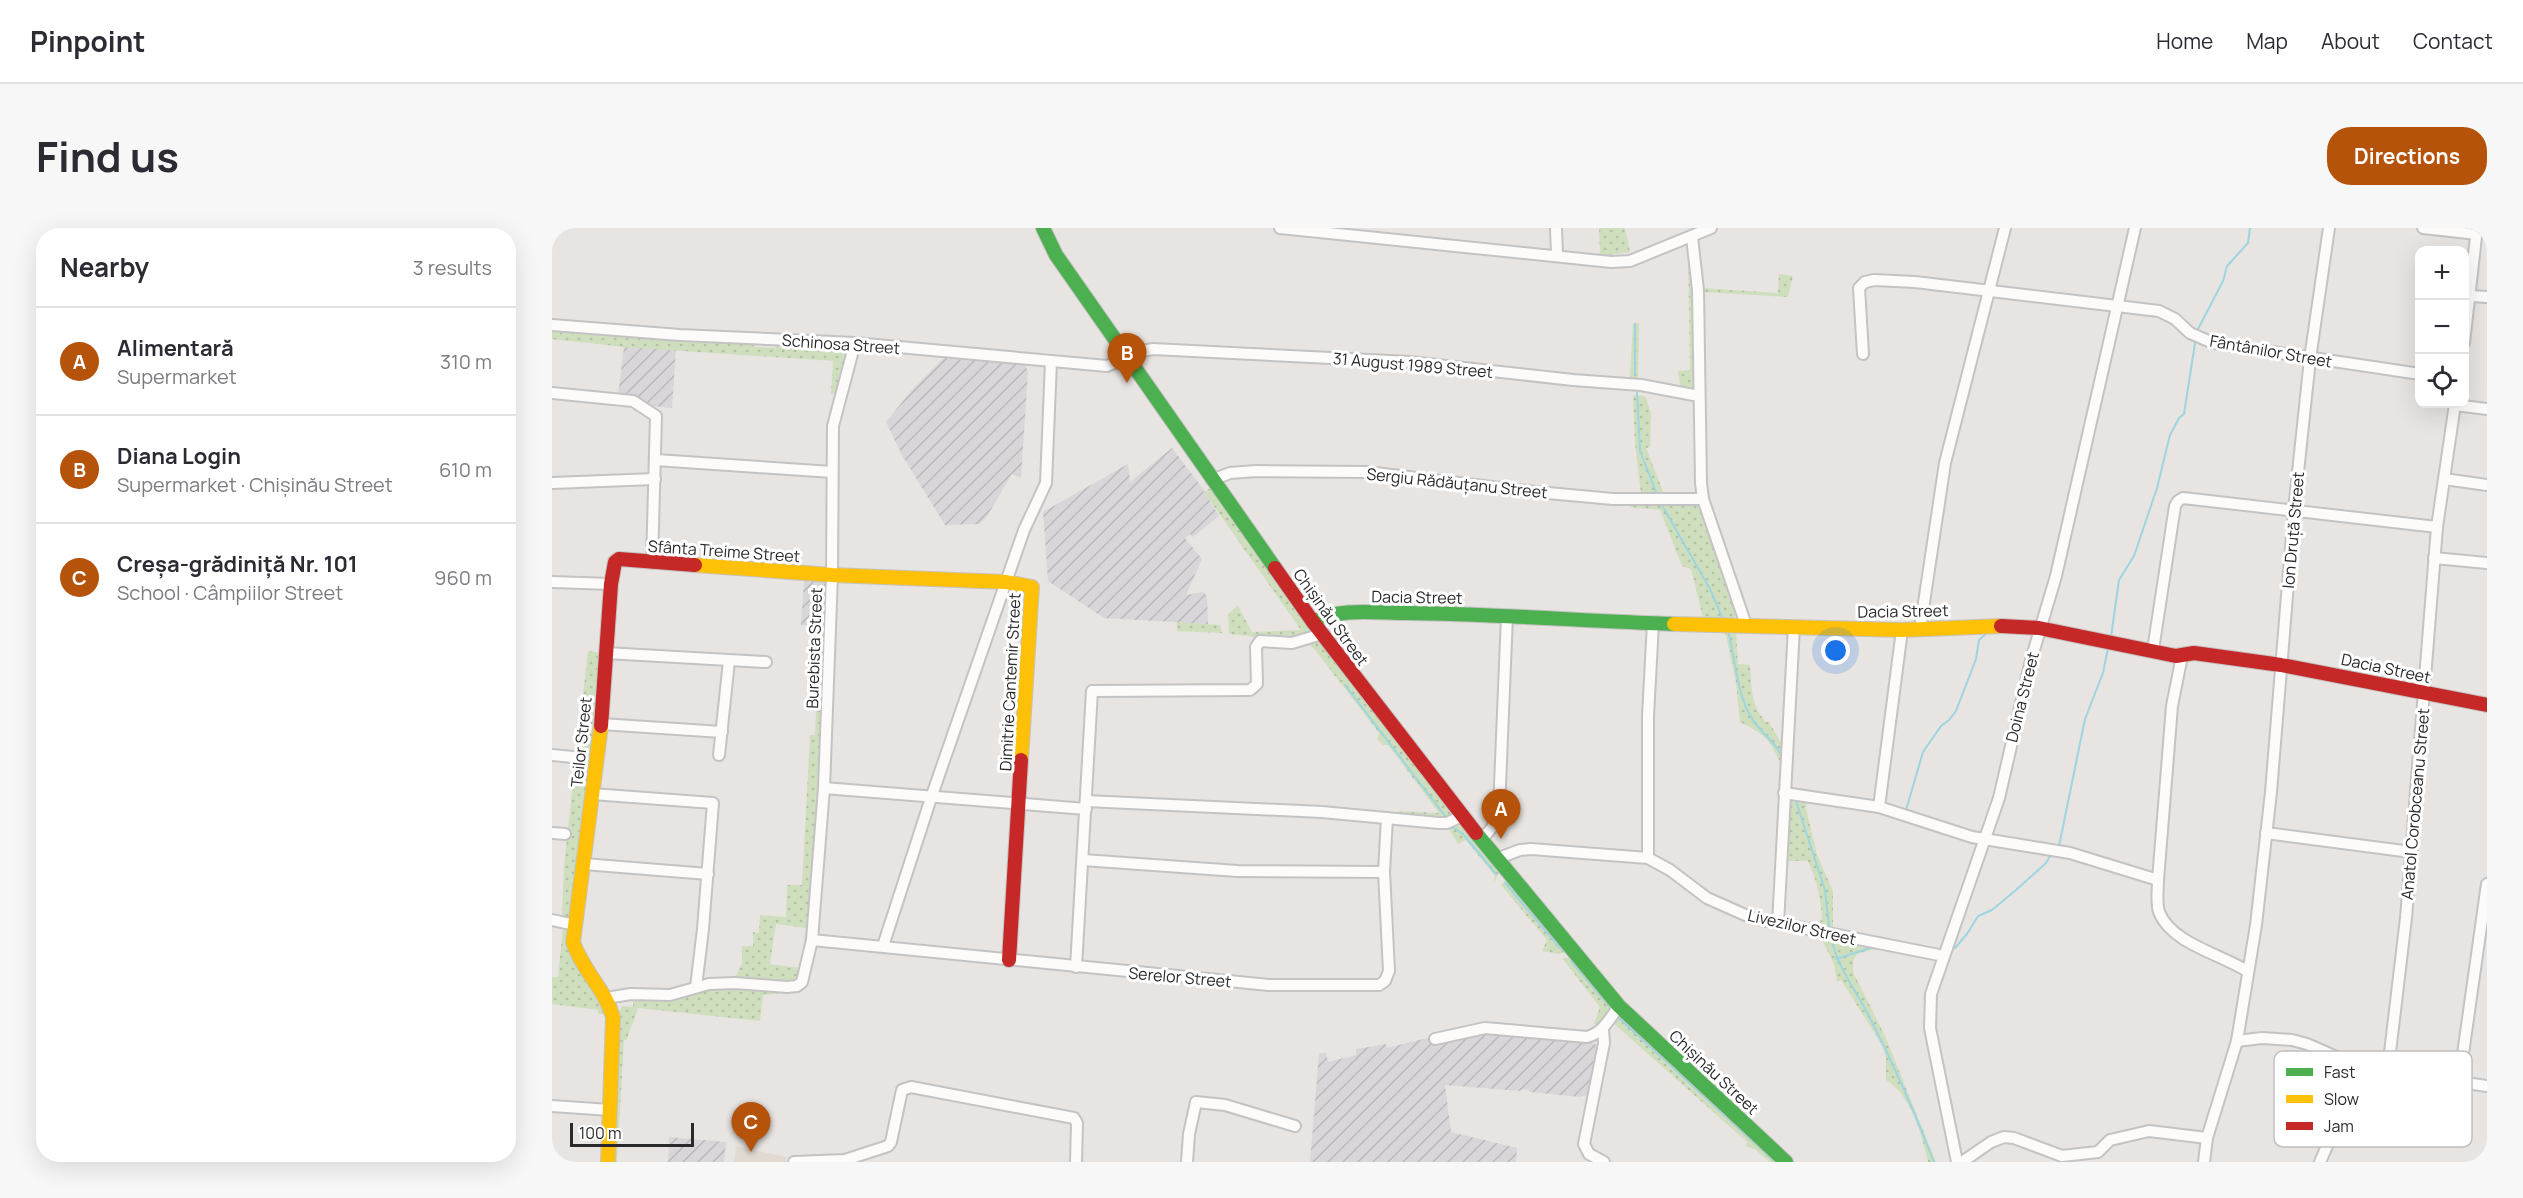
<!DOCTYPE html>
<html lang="en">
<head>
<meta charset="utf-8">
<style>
  body { margin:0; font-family:Manrope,sans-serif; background:#f7f7f7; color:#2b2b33 }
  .controls { position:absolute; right:18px; top:18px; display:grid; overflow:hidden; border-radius:12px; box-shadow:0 6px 24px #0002 }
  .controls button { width:54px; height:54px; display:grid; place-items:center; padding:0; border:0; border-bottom:2px solid #e1e1e2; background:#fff; color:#2b2b33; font:30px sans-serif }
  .scale { position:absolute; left:18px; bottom:15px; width:124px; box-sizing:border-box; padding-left:6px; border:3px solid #2a2a2a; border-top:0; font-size:16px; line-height:21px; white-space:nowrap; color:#2a2a2a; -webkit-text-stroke:4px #fff; paint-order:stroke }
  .you { position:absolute; left:1284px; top:423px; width:21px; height:21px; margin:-15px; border:4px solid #fff; border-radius:50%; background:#1a73e8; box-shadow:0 0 0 9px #1a73e833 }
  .badge { display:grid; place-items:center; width:39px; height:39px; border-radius:50%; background:#b45309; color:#fff; font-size:20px; font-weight:700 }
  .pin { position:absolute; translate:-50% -50px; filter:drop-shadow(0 2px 3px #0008) }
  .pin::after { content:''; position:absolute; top:32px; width:21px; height:18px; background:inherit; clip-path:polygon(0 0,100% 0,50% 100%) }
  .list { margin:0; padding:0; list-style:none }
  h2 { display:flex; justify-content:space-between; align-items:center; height:78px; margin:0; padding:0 24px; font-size:26px }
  h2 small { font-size:20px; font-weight:400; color:#7c7c81 }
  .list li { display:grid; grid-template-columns:39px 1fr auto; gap:18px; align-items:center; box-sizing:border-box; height:108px; padding:0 24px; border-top:2px solid #e1e1e2 }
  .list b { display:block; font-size:22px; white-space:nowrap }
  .list p { margin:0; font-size:20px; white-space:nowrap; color:#7c7c81 }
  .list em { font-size:20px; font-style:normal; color:#7c7c81 }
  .icon { flex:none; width:33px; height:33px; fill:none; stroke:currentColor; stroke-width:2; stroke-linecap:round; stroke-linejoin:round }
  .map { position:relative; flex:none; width:1935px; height:934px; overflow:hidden; border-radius:24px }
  header { display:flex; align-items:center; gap:36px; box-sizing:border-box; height:84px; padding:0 30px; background:#fff; border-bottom:2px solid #e1e1e2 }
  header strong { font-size:28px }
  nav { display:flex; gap:33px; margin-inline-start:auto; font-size:21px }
  .intro { display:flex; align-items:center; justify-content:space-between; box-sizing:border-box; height:144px; padding:0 36px }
  h1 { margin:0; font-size:42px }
  .button { padding:15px 27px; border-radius:24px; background:#b45309; color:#fff; font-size:21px; font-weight:700 }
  main { display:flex; gap:36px; padding:0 36px }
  aside { flex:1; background:#fff; border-radius:24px; box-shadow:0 6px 24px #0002 }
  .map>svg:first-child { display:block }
</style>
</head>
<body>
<header>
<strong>Pinpoint</strong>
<nav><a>Home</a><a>Map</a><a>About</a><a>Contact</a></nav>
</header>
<div class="intro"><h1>Find us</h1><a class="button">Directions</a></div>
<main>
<aside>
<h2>Nearby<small>3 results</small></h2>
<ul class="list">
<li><span class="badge">A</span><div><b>Alimentară</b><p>Supermarket</p></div><em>310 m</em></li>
<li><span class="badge">B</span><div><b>Diana Login</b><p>Supermarket · Chișinău Street</p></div><em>610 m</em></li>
<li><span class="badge">C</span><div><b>Creșa-grădiniță Nr. 101</b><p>School · Câmpiilor Street</p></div><em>960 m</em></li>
</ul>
</aside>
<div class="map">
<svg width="1935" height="934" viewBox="0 0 1935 934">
  <defs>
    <pattern id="industrial-furrows" width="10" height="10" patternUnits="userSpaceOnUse" patternTransform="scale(1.5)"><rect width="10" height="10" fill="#d8d6d8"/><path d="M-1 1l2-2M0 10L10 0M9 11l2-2" fill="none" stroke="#bab8ba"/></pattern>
    <pattern id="grass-dots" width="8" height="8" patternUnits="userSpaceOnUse" patternTransform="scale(1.5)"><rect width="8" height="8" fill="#cfdfbe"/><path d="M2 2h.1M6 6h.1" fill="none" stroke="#b2c0a3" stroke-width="1.8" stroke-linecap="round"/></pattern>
  </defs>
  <rect width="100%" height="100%" fill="#e8e4e1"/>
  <g fill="url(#industrial-furrows)">
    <path d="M 72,119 L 124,122 L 120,180 L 99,178 L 86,169 L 66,167 Z"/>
    <path d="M 392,130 L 472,135 L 476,144 L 469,250 L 460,246 L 434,290 L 427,296 L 393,297 L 351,229 L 334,194 L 360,162 Z"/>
    <path d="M 620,220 L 648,257 L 667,288 L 641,309 L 638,306 L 633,310 L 650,331 L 634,367 L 651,364 L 655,368 L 656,396 L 552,390 L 496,353 L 491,284 L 576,236 L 578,254 Z"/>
    <path d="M 252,351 L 270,352 L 268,398 L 249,397 Z"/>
    <path d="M 948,803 L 1038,813 L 1046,818 L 1039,861 L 1036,867 L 1028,869 L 978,864 L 977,862 L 970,861 L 968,863 L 893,857 L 899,904 L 965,920 L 964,934 L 758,934 L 767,825 L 774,825 L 776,834 L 804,827 L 804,821 L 834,816 L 835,820 L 883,808 Z"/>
    <path d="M 117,909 L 174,914 L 172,934 L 116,934 Z"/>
  </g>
  <path fill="#e1dad0" d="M 184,918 L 234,929 L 234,934 L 182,934 Z"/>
  <g fill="url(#grass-dots)" fill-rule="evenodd">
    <path d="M 1047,0 L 1073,0 L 1078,24 L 1048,28 Z"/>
    <path d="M 1136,21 L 1139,24 L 1142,161 L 1128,158 L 1126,143 L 1138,142 Z"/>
    <path d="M 1227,46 L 1241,48 L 1236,69 L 1150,64 L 1150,60 L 1226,65 Z"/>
    <path d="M 1081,95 L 1087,95 L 1086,151 L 1076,150 L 1078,148 Z"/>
    <path d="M 0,103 L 200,114 L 203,119 L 223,120 L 226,115 L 296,119 L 298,123 L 285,166 L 279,166 L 281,133 L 72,119 L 0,111 Z"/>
    <path d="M 1081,167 L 1093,168 L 1099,185 L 1098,219 L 1094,220 L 1112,266 L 1089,266 L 1083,216 Z"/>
    <path d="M 660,259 L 759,399 L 754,409 L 730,412 L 677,406 L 676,386 L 686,378 L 700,404 L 749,402 L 652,264 Z"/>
    <path d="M 1078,274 L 1137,274 L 1150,279 L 1186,387 L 1175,394 L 1152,393 L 1139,341 L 1130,338 L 1108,282 L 1078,279 Z"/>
    <path d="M 270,352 L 274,353 L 277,358 L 265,638 L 251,747 L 240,756 L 183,751 L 190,735 L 190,718 L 201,718 L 201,704 L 207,705 L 208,687 L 234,689 L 235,657 L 250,657 L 258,507 L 263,507 ZM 224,696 L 254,700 L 248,740 L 218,736 Z"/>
    <path d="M 625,394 L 668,397 L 670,405 L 625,403 Z"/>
    <path d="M 1173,403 L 1184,403 L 1186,436 L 1198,437 C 1200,459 1198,477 1214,494 L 1217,494 L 1231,518 L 1230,538 C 1217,511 1214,507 1188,494 L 1184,455 Z"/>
    <path d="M 757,414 L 769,414 L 902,583 C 891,598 863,590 847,589 L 846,583 L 887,585 L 836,517 L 831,517 L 825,511 L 827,505 L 763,422 L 758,417 L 742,419 Z"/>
    <path d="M 36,423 L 50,425 L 45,495 L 17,692 L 10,691 L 12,636 Z"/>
    <path d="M 1238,570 L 1256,571 L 1254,580 L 1265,627 L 1281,663 L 1281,702 L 1266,699 L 1263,696 L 1270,692 C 1269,670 1265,653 1256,633 L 1234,633 Z"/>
    <path d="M 895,598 L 912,598 L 948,643 L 941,657 L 943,648 L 914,612 L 906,616 Z"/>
    <path d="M 954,651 L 1015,724 L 1007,726 L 990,723 L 995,712 L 949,657 Z"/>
    <path d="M 11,699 L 15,700 L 18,714 L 57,787 L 46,786 L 46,782 L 0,776 L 0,749 L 6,749 Z"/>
    <path d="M 1268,708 L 1323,717 L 1323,721 L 1305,726 L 1301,733 L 1301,744 L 1333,808 L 1384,934 L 1376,934 C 1370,907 1359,867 1334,852 L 1334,830 L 1330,817 L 1289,752 L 1285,754 L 1282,736 Z"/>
    <path d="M 1010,730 L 1020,730 L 1058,776 L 1057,784 L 1047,797 L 1042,796 L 1048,779 Z"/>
    <path d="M 176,759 L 240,762 L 241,764 L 211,767 L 208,793 L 86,780 L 75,811 L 72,812 L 65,934 L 59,934 L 65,788 L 70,778 L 81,779 L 81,769 L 129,770 L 149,762 Z"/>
    <path d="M 1070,788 L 1228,934 L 1217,934 L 1204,922 L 1194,918 L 1195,914 L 1060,794 L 1064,789 Z"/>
  </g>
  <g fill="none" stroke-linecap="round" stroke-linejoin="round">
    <g stroke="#9dd5e0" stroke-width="2">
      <path d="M 1645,103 L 1671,53 L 1675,38 L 1696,15 L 1698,0"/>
      <path d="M 1083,147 L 1083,96"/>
      <path d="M 1085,162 L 1088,223 L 1104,264"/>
      <path d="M 1111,279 L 1158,361 L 1170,389"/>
      <path d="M 1176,403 C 1183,429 1185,466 1199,489 C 1207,503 1221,512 1229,526"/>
      <path d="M 1559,409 L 1567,352 L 1582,328 L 1605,260 L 1618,207 L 1627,190 L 1632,186 L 1643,115"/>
      <path d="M 793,457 L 893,588"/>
      <path d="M 1244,573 L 1273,662 L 1277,698"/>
      <path d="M 1354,582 L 1371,524 L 1389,498 L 1397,492 L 1404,483 L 1424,431 L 1427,412 L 1437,403"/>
      <path d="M 902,600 L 911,606 L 944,646"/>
      <path d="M 1507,618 L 1533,491 L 1551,445 L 1556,420"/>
      <path d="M 953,655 L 1009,721"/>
      <path d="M 1280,712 C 1286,741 1305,764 1318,790 C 1342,837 1363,885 1382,934"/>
      <path d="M 1403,720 L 1415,706 L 1426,688 L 1440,682 L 1464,662 L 1494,635 L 1500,625"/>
      <path d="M 1284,731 L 1321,719"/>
      <path d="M 1019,733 L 1057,778"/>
      <path d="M 1067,790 L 1223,934"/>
    </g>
    <g stroke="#c4c3c3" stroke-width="14">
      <g id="street">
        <path d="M 728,0 L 1059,34 L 1078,33 L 1159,0"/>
        <path d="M 1004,0 L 1005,27"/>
        <path d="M 1871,0 L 1925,6"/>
        <path d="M 1140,9 L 1146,62 L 1149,255 L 1151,271 L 1194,397"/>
        <path d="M 1919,68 L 1935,69"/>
        <path d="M 0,97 L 128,107 L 303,115 L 555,138 L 590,123 L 601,121 L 858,134 L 1021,152 L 1089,157 L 1147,168"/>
        <path d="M 1912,115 L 1925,0"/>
        <path d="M 1311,126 L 1307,60 L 1313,54 L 1322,52 L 1363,54 L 1607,83 L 1623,91 L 1638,105 L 1661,115 L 1868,146"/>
        <path d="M 0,165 L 81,173 L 104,188 L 100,335"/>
        <path d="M 1903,177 L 1935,181"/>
        <path d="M 104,232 L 280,244"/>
        <path d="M 1892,251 L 1935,257"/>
        <path d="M 660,252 L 678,245 L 704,243 L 815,244 L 974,263 L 1061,271 L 1151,271"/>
        <path d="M 0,255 L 103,251"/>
        <path d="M 1882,330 L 1935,335"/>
        <path d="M 0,354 L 59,356"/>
        <path d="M 1368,401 L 1393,235 L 1453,0"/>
        <path d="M 1601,422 L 1623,278 L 1626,273 L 1631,270 L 1885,299"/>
        <path d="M 54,425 L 214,434"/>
        <path d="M 49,496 L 170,504"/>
        <path d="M 0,527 L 21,529"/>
        <path d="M 167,527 L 177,433"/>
        <path d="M 272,560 L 534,581"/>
        <path d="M 1232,565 L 1327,579 L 1420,609 L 1518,625 L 1606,652 C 1606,661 1604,675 1607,684 C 1619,715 1668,726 1695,743"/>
        <path d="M 40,566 L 161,575 L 151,701 L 144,759"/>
        <path d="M 534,573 L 770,584 L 887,595 L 895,595 L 910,588"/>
        <path d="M 1327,579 L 1350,402"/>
        <path d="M 0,605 L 13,606"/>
        <path d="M 1714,605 L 1859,624"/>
        <path d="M 930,612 L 941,598 L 947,581 L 955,388"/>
        <path d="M 1096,630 L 1096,488 L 1101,395"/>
        <path d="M 944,631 L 968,622 L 979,621 L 1096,630 L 1118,642 L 1155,670 L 1200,690 L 1392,728"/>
        <path d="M 531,632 L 685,643 L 832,644"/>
        <path d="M 32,636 L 156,646"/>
        <path d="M 1606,652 L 1620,478 L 1630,428"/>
        <path d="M 0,692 L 23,697"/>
        <path d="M 1226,696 L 1242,399"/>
        <path d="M 260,712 L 717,757 L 827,757 L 833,753 L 837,743 L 832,644 L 835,590"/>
        <path d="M 331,718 L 379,570 L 472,302 L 494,255 L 499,133"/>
        <path d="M 524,739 L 540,463 L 698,462 L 705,456 L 704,419 L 708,413 L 740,415 L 770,406"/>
        <path d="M 54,770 L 79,766 L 118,767 L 157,756 L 183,755 L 235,759 L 245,758 L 250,754 L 260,712 L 272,560 L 280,347 L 281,198 L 303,115"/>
        <path d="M 1051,801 L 1052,815 L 1032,916 L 1037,926 L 1052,934"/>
        <path d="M 883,811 L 933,800 L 1035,809 C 1051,805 1058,790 1067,778"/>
        <path d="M 1685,813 L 1710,810 L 1740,812 L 1755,816 L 1789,831 L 1808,835 L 1837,833 L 1907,854 L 1935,858"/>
        <path d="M 1837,833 L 1854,690 L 1885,299 L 1903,176"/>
        <path d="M 1907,854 L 1935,656"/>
        <path d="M 0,878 L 58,882"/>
        <path d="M 242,934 L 293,932 L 336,918 L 339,914 L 350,862 L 359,859 L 522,890 L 525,895 L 524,934"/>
        <path d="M 635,934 L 637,906 L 644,874 L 673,877 L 743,898"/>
        <path d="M 1405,934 L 1378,800 L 1379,766 L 1447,570 L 1479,432 L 1504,348 L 1583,0"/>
        <path d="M 1410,934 L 1439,914 L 1452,909 L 1462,910 L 1510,928 L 1546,924 L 1558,912 L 1597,903 L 1655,910"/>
        <path d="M 1652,934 L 1655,910 L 1685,813 L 1704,697 L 1719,564 L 1742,282 L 1758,131 L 1777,0"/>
        <path d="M 1768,934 L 1804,852 L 1808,835"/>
      </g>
    </g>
    <g stroke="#c4c3c3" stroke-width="16">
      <g id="fast">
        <path d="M 491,0 L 504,27 L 723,340"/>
        <path d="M 761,394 C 787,379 826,385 855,385 C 944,386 1033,393 1122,396"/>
        <path d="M 924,605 L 1067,778 L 1234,934"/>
      </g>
    </g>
    <g stroke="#c4c3c3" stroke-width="16">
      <g id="slow">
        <path d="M 143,337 L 280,347 L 454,354 L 480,359 L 469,532"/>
        <path d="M 1122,396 L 1350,402 L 1449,398"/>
        <path d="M 49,498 L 21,714 C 30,742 53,761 61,789 L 56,934"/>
      </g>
    </g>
    <g stroke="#c4c3c3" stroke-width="16">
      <g id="jam">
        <path d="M 723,340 L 761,394 L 924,605"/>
        <path d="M 1449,398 L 1487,400 L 1624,428 L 1642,425 L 1729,437 L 1935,477"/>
        <path d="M 49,498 L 59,356 L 63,334 L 67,331 L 143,337"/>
        <path d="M 457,732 L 469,532"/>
      </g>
    </g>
    <use href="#street" stroke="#fcfbfa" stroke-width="10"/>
    <use href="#fast" stroke="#4caf50" stroke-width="14"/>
    <use href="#slow" stroke="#ffc107" stroke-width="14"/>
    <use href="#jam" stroke="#c62828" stroke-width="14"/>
  </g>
  <g text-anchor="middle" stroke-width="6" stroke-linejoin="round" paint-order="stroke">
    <g font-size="16" fill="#2a2a2a" stroke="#fff">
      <text transform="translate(289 116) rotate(4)" y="6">Schinosa Street</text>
      <text transform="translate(1719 123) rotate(10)" y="6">Fântânilor Street</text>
      <text transform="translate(861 137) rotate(5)" y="6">31 August 1989 Street</text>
      <text transform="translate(905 255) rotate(6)" y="6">Sergiu Rădăuțanu Street</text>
      <text transform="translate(1741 302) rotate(-85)" y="6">Ion Druță Street</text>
      <text transform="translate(172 323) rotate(4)" y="6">Sfânta Treime Street</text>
      <text transform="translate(865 369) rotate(1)" y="6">Dacia Street</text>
      <text transform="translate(1351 383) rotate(-1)" y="6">Dacia Street</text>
      <text transform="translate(779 389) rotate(54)" y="6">Chișinău Street</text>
      <text transform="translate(262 420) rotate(-88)" y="6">Burebista Street</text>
      <text transform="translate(1834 440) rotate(12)" y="6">Dacia Street</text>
      <text transform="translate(458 454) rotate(-87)" y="6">Dimitrie Cantemir Street</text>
      <text transform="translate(1470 469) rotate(-76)" y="6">Doina Street</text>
      <text transform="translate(29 514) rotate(-84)" y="6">Teilor Street</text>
      <text transform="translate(1863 576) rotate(-85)" y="6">Anatol Corobceanu Street</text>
      <text transform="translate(1250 699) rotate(13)" y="6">Livezilor Street</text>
      <text transform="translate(628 749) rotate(5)" y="6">Serelor Street</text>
      <text transform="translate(1162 844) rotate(43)" y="6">Chișinău Street</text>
    </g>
  </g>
  <rect x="1722" y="823" width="198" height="96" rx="9" fill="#fff" stroke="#bfbfbf" stroke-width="1.5"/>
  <rect x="1734" y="840" width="27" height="8" fill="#4caf50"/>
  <rect x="1734" y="867" width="27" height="8" fill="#ffc107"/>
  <rect x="1734" y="894" width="27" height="8" fill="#c62828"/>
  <g font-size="16" fill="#2a2a2a">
    <text x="1772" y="850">Fast</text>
    <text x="1772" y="877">Slow</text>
    <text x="1772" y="904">Jam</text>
  </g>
</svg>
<div class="controls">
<button>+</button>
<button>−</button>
<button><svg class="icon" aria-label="locate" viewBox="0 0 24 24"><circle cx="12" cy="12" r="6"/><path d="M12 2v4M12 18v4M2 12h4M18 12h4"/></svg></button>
</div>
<div class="scale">100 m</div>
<div class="you"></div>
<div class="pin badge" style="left:949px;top:611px">A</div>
<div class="pin badge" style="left:575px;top:155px">B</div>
<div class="pin badge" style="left:199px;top:924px">C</div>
</div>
</main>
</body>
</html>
